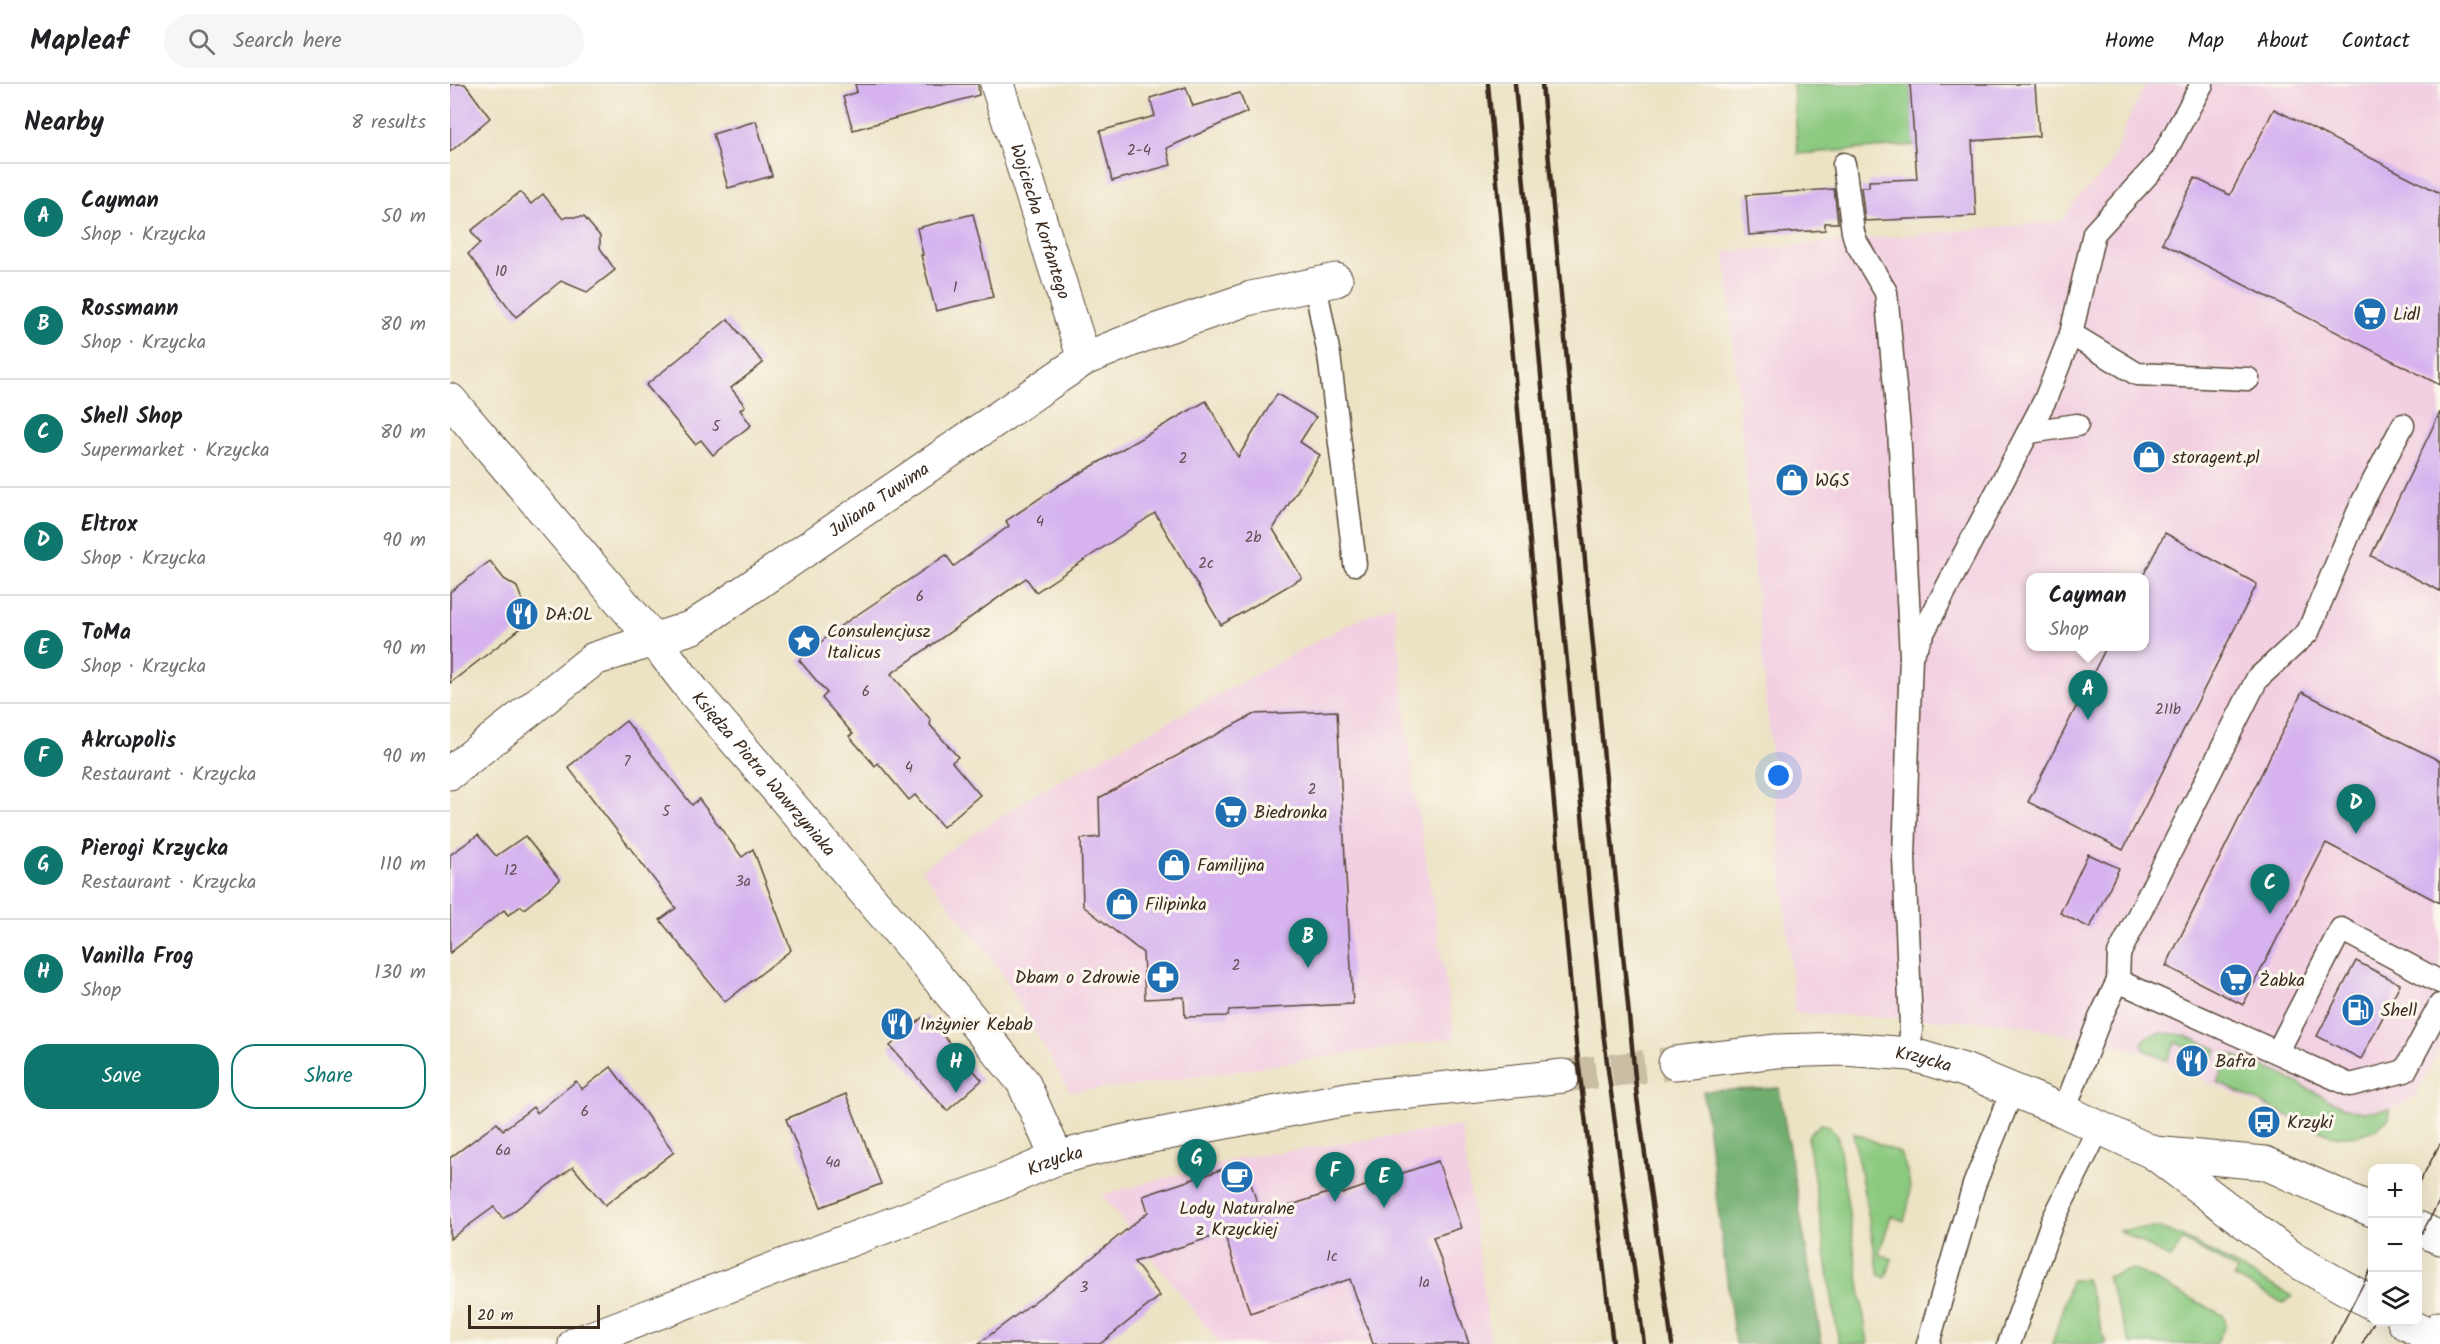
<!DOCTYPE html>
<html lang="en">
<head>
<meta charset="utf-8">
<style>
  body { margin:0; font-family:Kalam,sans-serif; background:#f6f6f6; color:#202124 }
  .controls { position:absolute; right:18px; bottom:18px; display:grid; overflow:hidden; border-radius:12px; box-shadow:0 6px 24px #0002 }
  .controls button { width:54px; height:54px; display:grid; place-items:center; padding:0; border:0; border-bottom:2px solid #e0e0e0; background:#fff; color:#202124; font:30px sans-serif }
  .scale { position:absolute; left:18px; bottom:15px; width:132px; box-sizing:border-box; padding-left:6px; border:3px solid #3b2a1e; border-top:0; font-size:16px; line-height:21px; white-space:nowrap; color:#3b2a1e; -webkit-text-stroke:4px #fbf7ec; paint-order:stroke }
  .you { position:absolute; left:1329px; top:692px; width:21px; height:21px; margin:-15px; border:4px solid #fff; border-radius:50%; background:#1a73e8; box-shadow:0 0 0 9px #1a73e833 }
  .badge { display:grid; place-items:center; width:39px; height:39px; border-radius:50%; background:#0f766e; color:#fff; font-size:20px; font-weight:700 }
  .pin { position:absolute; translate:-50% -50px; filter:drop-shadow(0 2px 3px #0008) }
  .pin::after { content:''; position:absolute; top:32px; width:21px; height:18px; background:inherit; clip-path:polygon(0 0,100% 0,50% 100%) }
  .popup { position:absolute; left:1576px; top:489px; width:123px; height:78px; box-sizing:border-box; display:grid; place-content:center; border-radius:12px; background:#fff; filter:drop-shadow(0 2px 4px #0005); font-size:20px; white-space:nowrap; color:#757577 }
  .popup b { font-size:22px; color:#202124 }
  .popup::after { content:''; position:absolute; left:50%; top:100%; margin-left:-12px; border:12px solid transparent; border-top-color:#fff }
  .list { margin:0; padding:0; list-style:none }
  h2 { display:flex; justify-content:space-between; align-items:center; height:78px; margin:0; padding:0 24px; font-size:26px }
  h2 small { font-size:20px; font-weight:400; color:#757577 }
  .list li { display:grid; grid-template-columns:39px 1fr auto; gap:18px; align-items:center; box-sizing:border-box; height:108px; padding:0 24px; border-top:2px solid #e0e0e0 }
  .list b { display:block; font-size:22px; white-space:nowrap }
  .list p { margin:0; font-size:20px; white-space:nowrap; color:#757577 }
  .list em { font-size:20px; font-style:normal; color:#757577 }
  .actions { display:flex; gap:12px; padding:18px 24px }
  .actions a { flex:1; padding:14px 0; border:2px solid #0f766e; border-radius:24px; text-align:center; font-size:21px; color:#0f766e }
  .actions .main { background:#0f766e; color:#fff }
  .icon { flex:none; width:33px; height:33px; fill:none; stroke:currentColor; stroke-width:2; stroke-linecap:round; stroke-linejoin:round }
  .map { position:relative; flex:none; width:1990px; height:1260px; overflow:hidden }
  header { display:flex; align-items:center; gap:36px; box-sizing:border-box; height:84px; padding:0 30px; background:#fff; border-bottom:2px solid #e0e0e0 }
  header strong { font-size:28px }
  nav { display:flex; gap:33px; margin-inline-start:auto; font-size:21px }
  .search { width:420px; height:54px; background:#f6f6f6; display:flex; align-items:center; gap:15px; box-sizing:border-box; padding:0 21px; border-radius:33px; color:#757577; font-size:22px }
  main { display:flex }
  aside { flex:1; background:#fff }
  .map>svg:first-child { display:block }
</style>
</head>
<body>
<header>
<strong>Mapleaf</strong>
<div class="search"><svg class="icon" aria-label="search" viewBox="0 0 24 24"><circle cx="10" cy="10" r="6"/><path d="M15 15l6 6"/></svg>Search here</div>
<nav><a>Home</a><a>Map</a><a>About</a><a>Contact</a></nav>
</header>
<main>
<aside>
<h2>Nearby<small>8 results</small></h2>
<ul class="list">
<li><span class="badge">A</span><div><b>Cayman</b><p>Shop · Krzycka</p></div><em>50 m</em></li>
<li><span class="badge">B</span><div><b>Rossmann</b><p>Shop · Krzycka</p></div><em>80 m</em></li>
<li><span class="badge">C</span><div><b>Shell Shop</b><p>Supermarket · Krzycka</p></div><em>80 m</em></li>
<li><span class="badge">D</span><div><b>Eltrox</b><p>Shop · Krzycka</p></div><em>90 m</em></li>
<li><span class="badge">E</span><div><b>ToMa</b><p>Shop · Krzycka</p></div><em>90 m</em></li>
<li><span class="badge">F</span><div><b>Akrωpolis</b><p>Restaurant · Krzycka</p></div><em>90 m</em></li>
<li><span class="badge">G</span><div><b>Pierogi Krzycka</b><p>Restaurant · Krzycka</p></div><em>110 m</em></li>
<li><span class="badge">H</span><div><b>Vanilla Frog</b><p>Shop</p></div><em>130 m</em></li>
</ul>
<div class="actions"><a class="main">Save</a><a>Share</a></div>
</aside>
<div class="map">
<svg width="1990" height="1260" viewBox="0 0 1990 1260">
  <rect width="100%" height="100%" fill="#fbf7ec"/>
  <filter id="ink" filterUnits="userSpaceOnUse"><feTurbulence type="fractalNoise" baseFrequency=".0167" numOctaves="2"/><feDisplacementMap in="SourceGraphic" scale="12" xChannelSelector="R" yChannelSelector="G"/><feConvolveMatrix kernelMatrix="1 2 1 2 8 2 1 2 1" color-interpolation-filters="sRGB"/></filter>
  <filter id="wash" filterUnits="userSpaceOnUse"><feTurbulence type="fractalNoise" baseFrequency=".008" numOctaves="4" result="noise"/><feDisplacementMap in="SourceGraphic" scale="24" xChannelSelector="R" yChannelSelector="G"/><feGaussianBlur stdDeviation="1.35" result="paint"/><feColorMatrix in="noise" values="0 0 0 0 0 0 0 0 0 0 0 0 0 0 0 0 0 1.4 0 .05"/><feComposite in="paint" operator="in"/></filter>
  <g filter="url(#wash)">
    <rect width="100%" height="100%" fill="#ece3c4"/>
    <g fill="#f2cfe1" fill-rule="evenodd">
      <path d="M 1696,0 L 1990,0 L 1990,964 L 1966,1011 L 1954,1020 L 1875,1051 L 1690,967 L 1561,939 L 1345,929 L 1275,168 L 1612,137 L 1627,115 L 1659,85 L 1680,32 ZM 1581,494 L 1695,494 L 1695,562 L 1581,562 Z"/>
      <path d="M 944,520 L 963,696 L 1005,954 L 683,1002 L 619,1007 L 548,883 L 471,785 L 583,711 L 893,543 Z"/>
      <path d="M 1011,1042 L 1041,1260 L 770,1260 L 652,1111 L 791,1074 Z"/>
    </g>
    <g fill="#8bc97f" stroke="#637a4e" stroke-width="1.5">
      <path d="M 1343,0 L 1460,0 L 1465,61 L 1348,70 Z"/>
      <path d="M 1712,949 L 1734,951 L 1767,965 L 1764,974 L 1726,958 L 1717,977 L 1695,966 L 1692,961 C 1695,950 1702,951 1712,949 Z"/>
      <path d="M 1780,970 L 1827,988 L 1893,1023 L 1913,1028 L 1939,1025 L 1939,1035 L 1926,1045 L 1909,1051 L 1883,1053 L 1767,998 Z"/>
      <path d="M 1371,1040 L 1380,1042 L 1388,1054 L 1418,1260 L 1389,1260 L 1358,1055 L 1359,1050 Z"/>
      <path d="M 1403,1048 L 1450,1069 C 1462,1096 1463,1109 1454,1137 L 1441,1132 L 1429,1170 L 1442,1175 L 1436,1194 L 1429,1191 Z"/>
      <path d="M 1709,1144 L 1729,1151 L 1842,1212 L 1833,1219 L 1784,1193 L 1787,1186 L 1732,1156 L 1721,1175 L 1669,1146 Z"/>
      <path d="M 1683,1185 L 1773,1231 L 1776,1240 L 1766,1260 L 1680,1260 L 1657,1193 Z"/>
      <path d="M 1636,1195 L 1656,1260 L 1602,1260 L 1621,1196 Z"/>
    </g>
    <path fill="#70ad6e" stroke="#566c46" stroke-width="1.5" d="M 1329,1004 L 1372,1260 L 1285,1260 L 1253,1007 Z"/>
    <g id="blocks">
      <g fill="#d6b3ef">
        <path d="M 0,0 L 15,0 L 40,34 L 0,68 Z"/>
        <path d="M 405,0 L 528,0 L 529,11 L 403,46 L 393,13 L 407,8 Z"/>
        <path d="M 1460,0 L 1585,0 L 1589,52 L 1522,57 L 1526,132 L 1415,137 L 1411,103 L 1419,103 L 1419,97 L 1467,95 Z"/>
        <path d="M 736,3 L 743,22 L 790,9 L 797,28 L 717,64 L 721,81 L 662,97 L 650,47 L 705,32 L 700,14 Z"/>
        <path d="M 1824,25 L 1990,109 L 1990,301 L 1712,159 L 1745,94 L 1780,111 Z"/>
        <path d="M 306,37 L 322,92 L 278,104 L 263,50 Z"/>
        <path d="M 1384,105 L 1388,139 L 1375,139 L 1375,146 L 1299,151 L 1296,111 Z"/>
        <path d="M 70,108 L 81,120 L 93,110 L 113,135 L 116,133 L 134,133 L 150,152 L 150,164 L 165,186 L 137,208 L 111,197 L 66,233 L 18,170 L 30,159 L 21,147 Z"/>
        <path d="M 523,130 L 543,213 L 486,227 L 471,171 L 473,171 L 467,144 Z"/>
        <path d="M 278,235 L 313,279 L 281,304 L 295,322 L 290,326 L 301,341 L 263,371 L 251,356 L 245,360 L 196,301 Z"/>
        <path d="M 827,310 L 866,333 L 850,358 L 870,371 L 823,445 L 852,494 L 771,541 L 705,429 L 586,508 L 576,494 L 441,590 L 481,636 L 480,641 L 508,673 L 502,678 L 530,711 L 493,743 L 465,711 L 459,716 L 428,679 L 425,682 L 399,652 L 403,650 L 372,614 L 377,609 L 349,576 L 389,543 L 496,471 L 504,482 L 559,442 L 556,437 L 611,400 L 756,317 L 788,373 Z"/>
        <path d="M 1990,328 L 1990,507 L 1921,472 Z"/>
        <path d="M 1715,449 L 1807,500 L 1673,766 L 1578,718 L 1657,562 L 1695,562 L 1695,494 L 1692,494 Z"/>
        <path d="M 40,477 L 54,495 L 67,503 L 74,521 L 84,534 L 0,599 L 0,508 Z"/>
        <path d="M 1852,608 L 1990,677 L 1990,819 L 1876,759 L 1793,921 L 1716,882 Z"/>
        <path d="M 887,627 L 903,920 L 779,926 L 778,932 L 735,933 L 734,913 L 695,915 L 693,869 L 633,822 L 631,755 L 650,753 L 649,714 L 804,630 Z"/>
        <path d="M 176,637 L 242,721 L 249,715 L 292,773 L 303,765 L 341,866 L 275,918 L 210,836 L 226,824 L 118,683 Z"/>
        <path d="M 28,751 L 46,772 L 75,752 L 110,796 L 74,825 L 71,822 L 58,831 L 54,826 L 0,869 L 0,771 Z"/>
        <path d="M 1638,770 L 1669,784 L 1640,844 L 1610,829 Z"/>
        <path d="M 1906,877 L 1950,900 L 1911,975 L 1867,952 Z"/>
        <path d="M 475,931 L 532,996 L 497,1027 L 440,962 Z"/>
        <path d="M 161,983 L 224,1068 L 155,1121 L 123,1083 L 53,1135 L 44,1123 L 0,1155 L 0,1074 L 47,1039 L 53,1046 L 83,1023 L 87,1029 L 126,997 L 132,1005 Z"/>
        <path d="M 396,1010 L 431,1100 L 371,1123 L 336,1035 Z"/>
        <path d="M 988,1077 L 1011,1144 L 983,1153 L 1019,1260 L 923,1260 L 900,1195 L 800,1229 L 774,1149 L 684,1178 L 710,1212 L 650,1260 L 528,1260 L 633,1181 L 698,1128 L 693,1112 L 794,1078 L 811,1131 L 890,1105 L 892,1110 Z"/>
      </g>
    </g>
  </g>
  <g filter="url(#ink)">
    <use href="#blocks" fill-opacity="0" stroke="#564637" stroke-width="1.5"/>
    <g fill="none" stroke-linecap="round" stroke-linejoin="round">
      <path stroke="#c9bea3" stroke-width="33" stroke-dasharray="33 16" stroke-linecap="butt" d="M 1113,992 L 1225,979"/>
      <g stroke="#564637" stroke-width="25">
        <g id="lane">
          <path d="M 1394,80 L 1403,148 L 1406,158 L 1436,208 L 1449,345 L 1461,572 L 1454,773 L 1461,942 L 1460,970"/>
          <path d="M 865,200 L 879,271 L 905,480"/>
          <path d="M 1621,250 L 1687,290 L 1798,295"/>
          <path d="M 1579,348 L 1627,341"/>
          <path d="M 1462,570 L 1595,316 L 1621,250 L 1644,149 L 1710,77 L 1752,0"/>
          <path d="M 1668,897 L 1900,1001 L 1955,987 L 1990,921"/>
          <path d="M 1828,967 L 1891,845 L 1990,898"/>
          <path d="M 1614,1027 L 1650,934 L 1668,897 L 1669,870 L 1807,595 L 1858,548 L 1912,419 L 1953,341"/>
          <path d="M 1478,1260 L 1524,1101 L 1563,1005"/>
          <path d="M 1559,1260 L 1602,1138 L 1649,1044"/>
        </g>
      </g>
      <g stroke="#564637" stroke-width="35">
        <g id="street">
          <path id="s1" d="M 547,0 L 634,275"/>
          <path id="s2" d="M 0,316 L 203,555 L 244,608 L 473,876 L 573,998 L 607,1074"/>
          <path id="s3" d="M 0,689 L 144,575 L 243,543 L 634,275 L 704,247 L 801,214 L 886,196"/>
        </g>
      </g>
      <g stroke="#564637" stroke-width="35">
        <g id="secondary">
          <path id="s4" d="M 1225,979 L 1326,967 L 1394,965 L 1460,970 L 1514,986 L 1614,1027 L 1704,1069 L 1845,1176 L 1922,1219"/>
          <path d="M 1704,1069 L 1815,1079 L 1922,1126"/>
          <path d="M 1968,1144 L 1990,1154"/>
          <path d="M 1954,1238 L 1990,1258"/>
          <path id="s5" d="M 125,1260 L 540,1103 L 607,1074 L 670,1058 L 902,1014 L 1113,992"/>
        </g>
      </g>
      <g stroke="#564637" stroke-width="35">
        <path id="primary" d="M 1982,1260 L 1990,1244"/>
      </g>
      <use href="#lane" stroke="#fff" stroke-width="22"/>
      <use href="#street" stroke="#fff" stroke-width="33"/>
      <use href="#secondary" stroke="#fff" stroke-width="33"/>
      <use href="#primary" stroke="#fff" stroke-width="33"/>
      <g stroke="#3b2a1e" stroke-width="1.5">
        <path d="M 1968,1101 L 1990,1060"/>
        <path d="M 1968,1156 L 1990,1116"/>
        <path d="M 1882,1260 L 1922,1183"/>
        <path d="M 1912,1260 L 1924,1238"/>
      </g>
      <g stroke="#3b2a1e" stroke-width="4.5">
        <path d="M 1038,0 L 1126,959 L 1163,1260"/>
        <path d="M 1065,0 L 1113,537 L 1154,955 L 1194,1260"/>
        <path d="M 1092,0 L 1138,510 L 1187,1014 L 1222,1260"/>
      </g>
    </g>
  </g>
  <defs>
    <g id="supermarket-disc" transform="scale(1.725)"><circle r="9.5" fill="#1f6fb2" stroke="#fbf7ec"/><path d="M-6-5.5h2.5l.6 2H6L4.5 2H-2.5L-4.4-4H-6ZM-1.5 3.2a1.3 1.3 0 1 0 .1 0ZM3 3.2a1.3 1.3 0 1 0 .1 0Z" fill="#fff"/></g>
    <g id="shop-disc" transform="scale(1.725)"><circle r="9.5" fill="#1f6fb2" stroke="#fbf7ec"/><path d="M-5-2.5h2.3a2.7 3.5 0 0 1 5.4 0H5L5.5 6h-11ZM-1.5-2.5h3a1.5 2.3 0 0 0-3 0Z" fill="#fff"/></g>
    <g id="restaurant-disc" transform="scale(1.725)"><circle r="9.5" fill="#1f6fb2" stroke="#fbf7ec"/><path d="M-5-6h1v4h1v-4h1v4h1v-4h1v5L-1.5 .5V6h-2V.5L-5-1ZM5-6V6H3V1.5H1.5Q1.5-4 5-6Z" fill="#fff"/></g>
    <g id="sight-disc" transform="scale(1.725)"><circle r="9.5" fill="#1f6fb2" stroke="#fbf7ec"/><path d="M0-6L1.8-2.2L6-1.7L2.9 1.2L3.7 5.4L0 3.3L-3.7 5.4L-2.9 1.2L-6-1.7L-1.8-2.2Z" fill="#fff"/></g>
    <g id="pharmacy-disc" transform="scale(1.725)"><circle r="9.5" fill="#1f6fb2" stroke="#fbf7ec"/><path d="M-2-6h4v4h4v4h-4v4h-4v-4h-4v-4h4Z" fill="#fff"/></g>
    <g id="fuel-disc" transform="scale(1.725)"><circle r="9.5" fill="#1f6fb2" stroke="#fbf7ec"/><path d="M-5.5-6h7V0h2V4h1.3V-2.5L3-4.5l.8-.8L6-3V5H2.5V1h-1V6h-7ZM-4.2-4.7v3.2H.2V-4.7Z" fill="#fff"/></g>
    <g id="bus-disc" transform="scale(1.725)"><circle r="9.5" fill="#1f6fb2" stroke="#fbf7ec"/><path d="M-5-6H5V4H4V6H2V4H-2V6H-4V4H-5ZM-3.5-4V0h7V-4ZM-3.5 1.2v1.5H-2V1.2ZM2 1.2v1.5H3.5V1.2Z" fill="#fff"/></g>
    <g id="cafe-disc" transform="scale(1.725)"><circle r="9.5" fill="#1f6fb2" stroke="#fbf7ec"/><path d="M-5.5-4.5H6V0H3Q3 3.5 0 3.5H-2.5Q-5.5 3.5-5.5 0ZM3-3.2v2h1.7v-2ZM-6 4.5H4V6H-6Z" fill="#fff"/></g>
  </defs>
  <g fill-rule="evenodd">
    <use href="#supermarket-disc" x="1920" y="230"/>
    <use href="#shop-disc" x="1699" y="373"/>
    <use href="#shop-disc" x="1342" y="396"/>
    <use href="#restaurant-disc" x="72" y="530"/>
    <use href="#sight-disc" x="354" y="557"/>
    <use href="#supermarket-disc" x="781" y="728"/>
    <use href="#shop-disc" x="724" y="781"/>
    <use href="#shop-disc" x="672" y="820"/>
    <use href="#pharmacy-disc" x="713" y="893"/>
    <use href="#supermarket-disc" x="1786" y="896"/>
    <use href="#fuel-disc" x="1908" y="926"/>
    <use href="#restaurant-disc" x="447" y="940"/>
    <use href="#restaurant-disc" x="1742" y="977"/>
    <use href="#bus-disc" x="1814" y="1038"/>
    <use href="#cafe-disc" x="787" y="1093"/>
  </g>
  <g text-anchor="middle" stroke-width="6" stroke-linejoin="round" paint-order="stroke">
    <g font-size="15" fill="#624c52">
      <text x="689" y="71">2-4</text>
      <text x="51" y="192">10</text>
      <text x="505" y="208">1</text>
      <text x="266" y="347">5</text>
      <text x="733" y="379">2</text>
      <text x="590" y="442">4</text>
      <text x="803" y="458">2b</text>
      <text x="756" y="484">2c</text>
      <text x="470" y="517">6</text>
      <text x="416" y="612">6</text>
      <text x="1718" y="630">211b</text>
      <text x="177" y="682">7</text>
      <text x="459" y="688">4</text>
      <text x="862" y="710">2</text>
      <text x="216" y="732">5</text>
      <text x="61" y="791">12</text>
      <text x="293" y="802">3a</text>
      <text x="786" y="886">2</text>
      <text x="135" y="1032">6</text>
      <text x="53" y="1071">6a</text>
      <text x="383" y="1083">4a</text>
      <text x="882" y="1177">1c</text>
      <text x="974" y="1203">1a</text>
      <text x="634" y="1208">3</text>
    </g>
    <g font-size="18" fill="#3b2a1e" stroke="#fbf7ec">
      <text dy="6" stroke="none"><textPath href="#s1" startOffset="144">Wojciecha Korfantego</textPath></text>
      <text dy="6" stroke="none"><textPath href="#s3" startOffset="513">Juliana Tuwima</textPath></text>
      <text dy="6" stroke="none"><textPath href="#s2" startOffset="488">Księdza Piotra Wawrzyniaka</textPath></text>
      <text dy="6" stroke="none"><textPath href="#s4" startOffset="250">Krzycka</textPath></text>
      <text dy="6" stroke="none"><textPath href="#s5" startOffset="514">Krzycka</textPath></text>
    </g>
    <g font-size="18" fill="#3b2a1e" stroke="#fbf7ec" text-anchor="start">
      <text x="1943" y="236">Lidl</text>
      <text x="1722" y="379">storagent.pl</text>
      <text x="1365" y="402">WGS</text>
      <text x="95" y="536">DA:OL</text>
      <text x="377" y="553">Consulencjusz<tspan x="377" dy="21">Italicus</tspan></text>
      <text x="804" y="734">Biedronka</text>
      <text x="747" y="787">Familijna</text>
      <text x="695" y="826">Filipinka</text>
      <text x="690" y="899" text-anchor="end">Dbam o Zdrowie</text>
      <text x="1809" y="902">Żabka</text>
      <text x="1931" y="932">Shell</text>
      <text x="470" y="946">Inżynier Kebab</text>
      <text x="1765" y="983">Bafra</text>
      <text x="1837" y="1044">Krzyki</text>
      <text x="787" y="1130" text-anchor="middle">Lody Naturalne<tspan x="787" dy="21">z Krzyckiej</tspan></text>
    </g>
  </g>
</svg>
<div class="controls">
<button>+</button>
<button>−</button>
<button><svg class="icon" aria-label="layers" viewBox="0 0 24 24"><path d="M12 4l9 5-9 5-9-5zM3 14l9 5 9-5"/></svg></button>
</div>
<div class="scale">20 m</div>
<div class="you"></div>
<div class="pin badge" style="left:1638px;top:636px">A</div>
<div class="popup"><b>Cayman</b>Shop</div>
<div class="pin badge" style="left:858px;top:884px">B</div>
<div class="pin badge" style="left:1820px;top:830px">C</div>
<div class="pin badge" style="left:1906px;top:750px">D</div>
<div class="pin badge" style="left:934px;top:1124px">E</div>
<div class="pin badge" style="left:885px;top:1118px">F</div>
<div class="pin badge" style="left:747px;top:1105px">G</div>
<div class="pin badge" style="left:506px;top:1009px">H</div>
</div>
</main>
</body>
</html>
